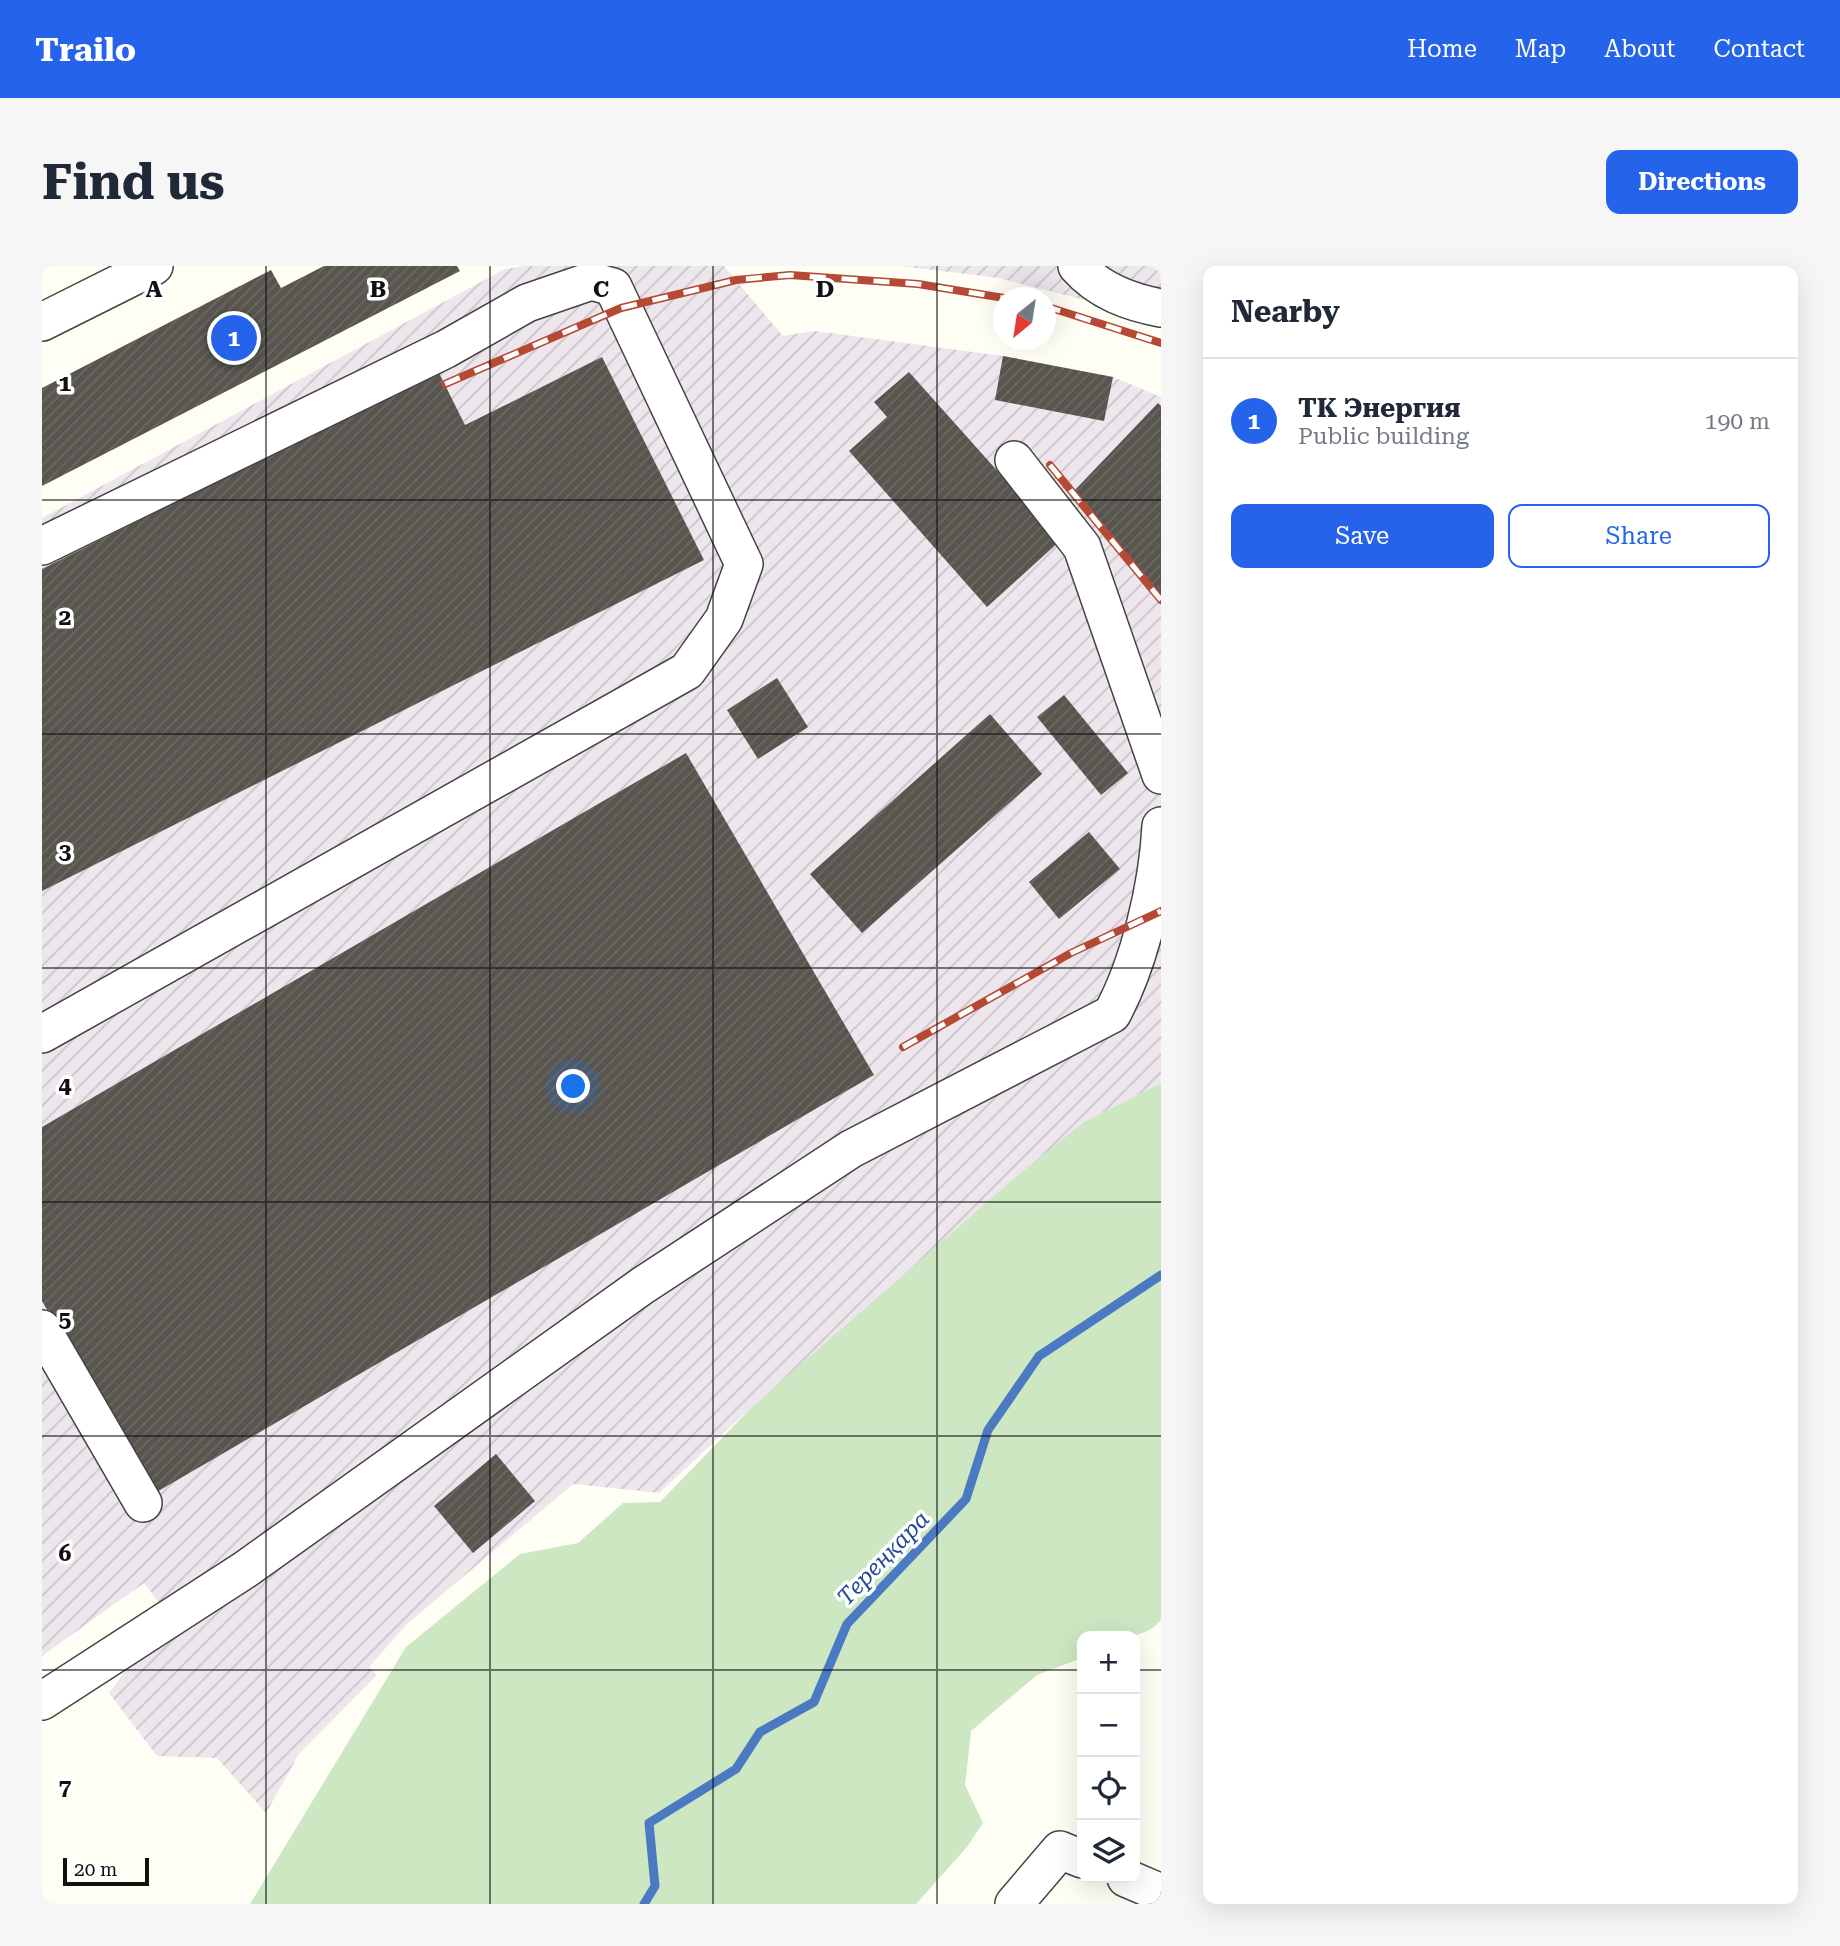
<!DOCTYPE html>
<html lang="en">
<head>
<meta charset="utf-8">
<style>
  body { margin:0; font-family:"Roboto Serif",serif; background:#f6f6f7; color:#1f2937 }
  .controls { position:absolute; right:21px; bottom:21px; display:grid; overflow:hidden; border-radius:14px; box-shadow:0 7px 28px #0002 }
  .controls button { width:63px; height:63px; display:grid; place-items:center; padding:0; border:0; border-bottom:2px solid #e0e1e3; background:#fff; color:#1f2937; font:35px sans-serif }
  .compass { position:absolute; left:951px; top:21px; width:63px; height:63px; border-radius:50%; background:#fff; box-shadow:0 7px 28px #0002; rotate:210deg }
  .scale { position:absolute; left:21px; bottom:18px; width:86px; box-sizing:border-box; padding-left:7px; border:4px solid #111; border-top:0; font-size:19px; line-height:24px; white-space:nowrap; color:#111; -webkit-text-stroke:5px #fff; paint-order:stroke }
  .you { position:absolute; left:532px; top:821px; width:24px; height:24px; margin:-18px; border:5px solid #fff; border-radius:50%; background:#1a73e8; box-shadow:0 0 0 10px #1a73e833 }
  .badge { display:grid; place-items:center; width:46px; height:46px; border-radius:50%; background:#2563eb; color:#fff; font-size:23px; font-weight:700 }
  .pin { position:absolute; translate:-50% -50%; border:4px solid #fff; box-shadow:0 2px 7px #0006 }
  .list { margin:0; padding:0; list-style:none }
  h2 { display:flex; justify-content:space-between; align-items:center; height:91px; margin:0; padding:0 28px; font-size:30px }
  h2 small { font-size:23px; font-weight:400; color:#747a83 }
  .list li { display:grid; grid-template-columns:46px 1fr auto; gap:21px; align-items:center; box-sizing:border-box; height:126px; padding:0 28px; border-top:2px solid #e0e1e3 }
  .list b { display:block; font-size:26px; white-space:nowrap }
  .list p { margin:0; font-size:23px; white-space:nowrap; color:#747a83 }
  .list em { font-size:23px; font-style:normal; color:#747a83 }
  .actions { display:flex; gap:14px; padding:21px 28px }
  .actions a { flex:1; padding:16px 0; border:2px solid #2563eb; border-radius:14px; text-align:center; font-size:24px; color:#2563eb }
  .actions .main { background:#2563eb; color:#fff }
  .icon { flex:none; width:38px; height:38px; fill:none; stroke:currentColor; stroke-width:2; stroke-linecap:round; stroke-linejoin:round }
  .map { position:relative; flex:none; width:1119px; height:1638px; overflow:hidden; border-radius:14px }
  header { display:flex; align-items:center; gap:42px; box-sizing:border-box; height:98px; padding:0 35px; background:#2563eb; color:#fff }
  header strong { font-size:33px }
  nav { display:flex; gap:38px; margin-inline-start:auto; font-size:24px }
  .intro { display:flex; align-items:center; justify-content:space-between; box-sizing:border-box; height:168px; padding:0 42px }
  h1 { margin:0; font-size:49px }
  .button { padding:18px 32px; border-radius:14px; background:#2563eb; color:#fff; font-size:24px; font-weight:700 }
  main { display:flex; gap:42px; padding:0 42px }
  aside { flex:1; background:#fff; border-radius:14px; box-shadow:0 7px 28px #0002 }
  .map>svg:first-child { display:block }
</style>
</head>
<body>
<header>
<strong>Trailo</strong>
<nav><a>Home</a><a>Map</a><a>About</a><a>Contact</a></nav>
</header>
<div class="intro"><h1>Find us</h1><a class="button">Directions</a></div>
<main>
<div class="map">
<svg width="1119" height="1638" viewBox="0 0 1119 1638">
  <defs>
    <pattern id="industrial-furrows" width="10" height="10" patternUnits="userSpaceOnUse" patternTransform="scale(1.75)"><rect width="10" height="10" fill="#eee6ed"/><path d="M-1 1l2-2M0 10L10 0M9 11l2-2" fill="none" stroke="#cbc4ca"/></pattern>
    <pattern id="building-hatch" width="6" height="6" patternUnits="userSpaceOnUse" patternTransform="scale(1.75)"><rect width="6" height="6" fill="#58544e"/><path d="M-1 1l2-2M0 6l6-6M5 7l2-2" fill="none" stroke="#6b6863"/></pattern>
  </defs>
  <rect width="100%" height="100%" fill="#fefef5"/>
  <g fill="url(#industrial-furrows)">
    <path d="M 483,0 L 682,0 L 741,70 L 773,65 L 961,90 L 1071,111 L 1119,131 L 1119,817 L 1042,856 L 711,1140 L 617,1227 L 531,1218 L 365,1358 L 327,1401 L 335,1409 L 257,1488 L 224,1547 L 175,1492 L 115,1490 L 67,1427 L 126,1348 L 102,1317 L 0,1390 L 0,252 L 463,3 Z"/>
    <path d="M 860,0 L 1119,0 L 1119,63 L 1051,36 L 956,12 Z"/>
  </g>
  <path fill="#cce7c1" d="M 1119,817 L 1119,1354 C 1099,1377 1070,1370 1040,1370 L 1040,1392 L 995,1409 L 929,1465 L 923,1519 L 941,1557 L 925,1581 L 874,1638 L 208,1638 L 364,1381 L 478,1288 L 536,1277 L 581,1237 L 618,1236 L 711,1140 L 975,910 L 1042,856 Z"/>
  <g fill="none" stroke-linecap="round" stroke-linejoin="round">
    <path stroke="#4b79c2" stroke-width="9" d="M 602,1638 L 613,1620 L 607,1557 L 694,1503 L 718,1466 L 772,1436 L 805,1358 L 924,1233 L 946,1164 L 997,1090 L 1119,1009"/>
  </g>
  <g fill="url(#building-hatch)">
    <path d="M 282,0 L 415,0 L 418,5 L 0,220 L 0,122 L 229,4 L 239,22 Z"/>
    <path d="M 961,90 L 1071,111 L 1062,155 L 953,134 Z"/>
    <path d="M 560,91 L 662,294 L 0,625 L 0,303 L 396,105 L 423,159 Z"/>
    <path d="M 867,106 L 1018,275 L 945,341 L 807,185 L 845,151 L 832,136 Z"/>
    <path d="M 1116,137 L 1119,140 L 1119,330 L 1032,225 Z"/>
    <path d="M 735,412 L 766,461 L 716,493 L 685,444 Z"/>
    <path d="M 1022,429 L 1086,507 L 1059,529 L 995,451 Z"/>
    <path d="M 948,448 L 1000,508 L 820,667 L 768,608 Z"/>
    <path d="M 644,487 L 832,809 L 113,1227 L 0,1035 L 0,861 Z"/>
    <path d="M 1047,566 L 1078,603 L 1017,653 L 987,616 Z"/>
    <path d="M 454,1188 L 493,1235 L 431,1287 L 392,1240 Z"/>
  </g>
  <g fill="none" stroke-linecap="round" stroke-linejoin="round">
    <g stroke="#444" stroke-width="40">
      <g id="minor">
        <path d="M 1035,0 C 1057,25 1087,36 1119,42"/>
        <path d="M 0,56 L 112,0"/>
        <path d="M 972,194 L 1040,281 L 1119,509"/>
        <path d="M 0,280 L 404,83 L 485,37 L 549,15 L 571,21 L 702,298 L 682,353 L 645,405 L 0,768"/>
        <path d="M 0,1063 L 101,1237"/>
        <path d="M 0,1435 L 204,1303 L 600,1020 L 809,883 L 1070,748 C 1098,696 1116,619 1119,560"/>
        <path d="M 1084,1612 L 1119,1627"/>
        <path d="M 972,1638 L 1018,1584 L 1040,1593"/>
      </g>
    </g>
    <use href="#minor" stroke="#fff" stroke-width="37"/>
    <g stroke="#b54934" stroke-width="8">
      <g id="rail">
        <path d="M 1003,40 L 1119,77"/>
        <path d="M 403,118 L 579,42 L 694,14 L 748,9 L 876,18 L 962,32"/>
        <path d="M 1008,199 L 1119,334"/>
        <path d="M 861,781 L 1029,687 L 1119,645"/>
      </g>
    </g>
    <use href="#rail" stroke="#fff" stroke-width="5" stroke-dasharray="16" stroke-linecap="butt"/>
  </g>
  <path fill="none" stroke="#111" stroke-width="2" stroke-opacity="0.55" d="M 224,0 L 224,1638M 448,0 L 448,1638M 671,0 L 671,1638M 895,0 L 895,1638M 0,234 L 1119,234M 0,468 L 1119,468M 0,702 L 1119,702M 0,936 L 1119,936M 0,1170 L 1119,1170M 0,1404 L 1040,1404M 1093,1404 L 1119,1404"/>
  <g text-anchor="middle" stroke-width="7" stroke-linejoin="round" paint-order="stroke">
    <g font-size="23" font-style="italic" fill="#244d98" stroke="#fff">
      <text transform="translate(841 1292) rotate(-46)" y="8">Тереңқара</text>
    </g>
  </g>
  <g font-size="23" text-anchor="middle" font-weight="bold" fill="#111" stroke="#fff" stroke-width="7" stroke-linejoin="round" paint-order="stroke">
    <text x="112" y="31">A</text>
    <text x="336" y="31">B</text>
    <text x="559" y="31">C</text>
    <text x="783" y="31">D</text>
    <text x="23" y="125">1</text>
    <text x="23" y="359">2</text>
    <text x="23" y="593">3</text>
    <text x="23" y="827">4</text>
    <text x="23" y="1061">5</text>
    <text x="23" y="1295">6</text>
    <text x="23" y="1529">7</text>
  </g>
</svg>
<div class="controls">
<button>+</button>
<button>−</button>
<button><svg class="icon" aria-label="locate" viewBox="0 0 24 24"><circle cx="12" cy="12" r="6"/><path d="M12 2v4M12 18v4M2 12h4M18 12h4"/></svg></button>
<button><svg class="icon" aria-label="layers" viewBox="0 0 24 24"><path d="M12 4l9 5-9 5-9-5zM3 14l9 5 9-5"/></svg></button>
</div>
<svg class="compass" viewBox="-18 -18 36 36"><path d="M0-13l5 13h-10z" fill="#e53935"/><path d="M0 13l5-13h-10z" fill="#747a83"/></svg>
<div class="scale">20 m</div>
<div class="you"></div>
<div class="pin badge" style="left:192px;top:72px">1</div>
</div>
<aside>
<h2>Nearby<small></small></h2>
<ul class="list">
<li><span class="badge">1</span><div><b>ТК Энергия</b><p>Public building</p></div><em>190 m</em></li>
</ul>
<div class="actions"><a class="main">Save</a><a>Share</a></div>
</aside>
</main>
</body>
</html>
